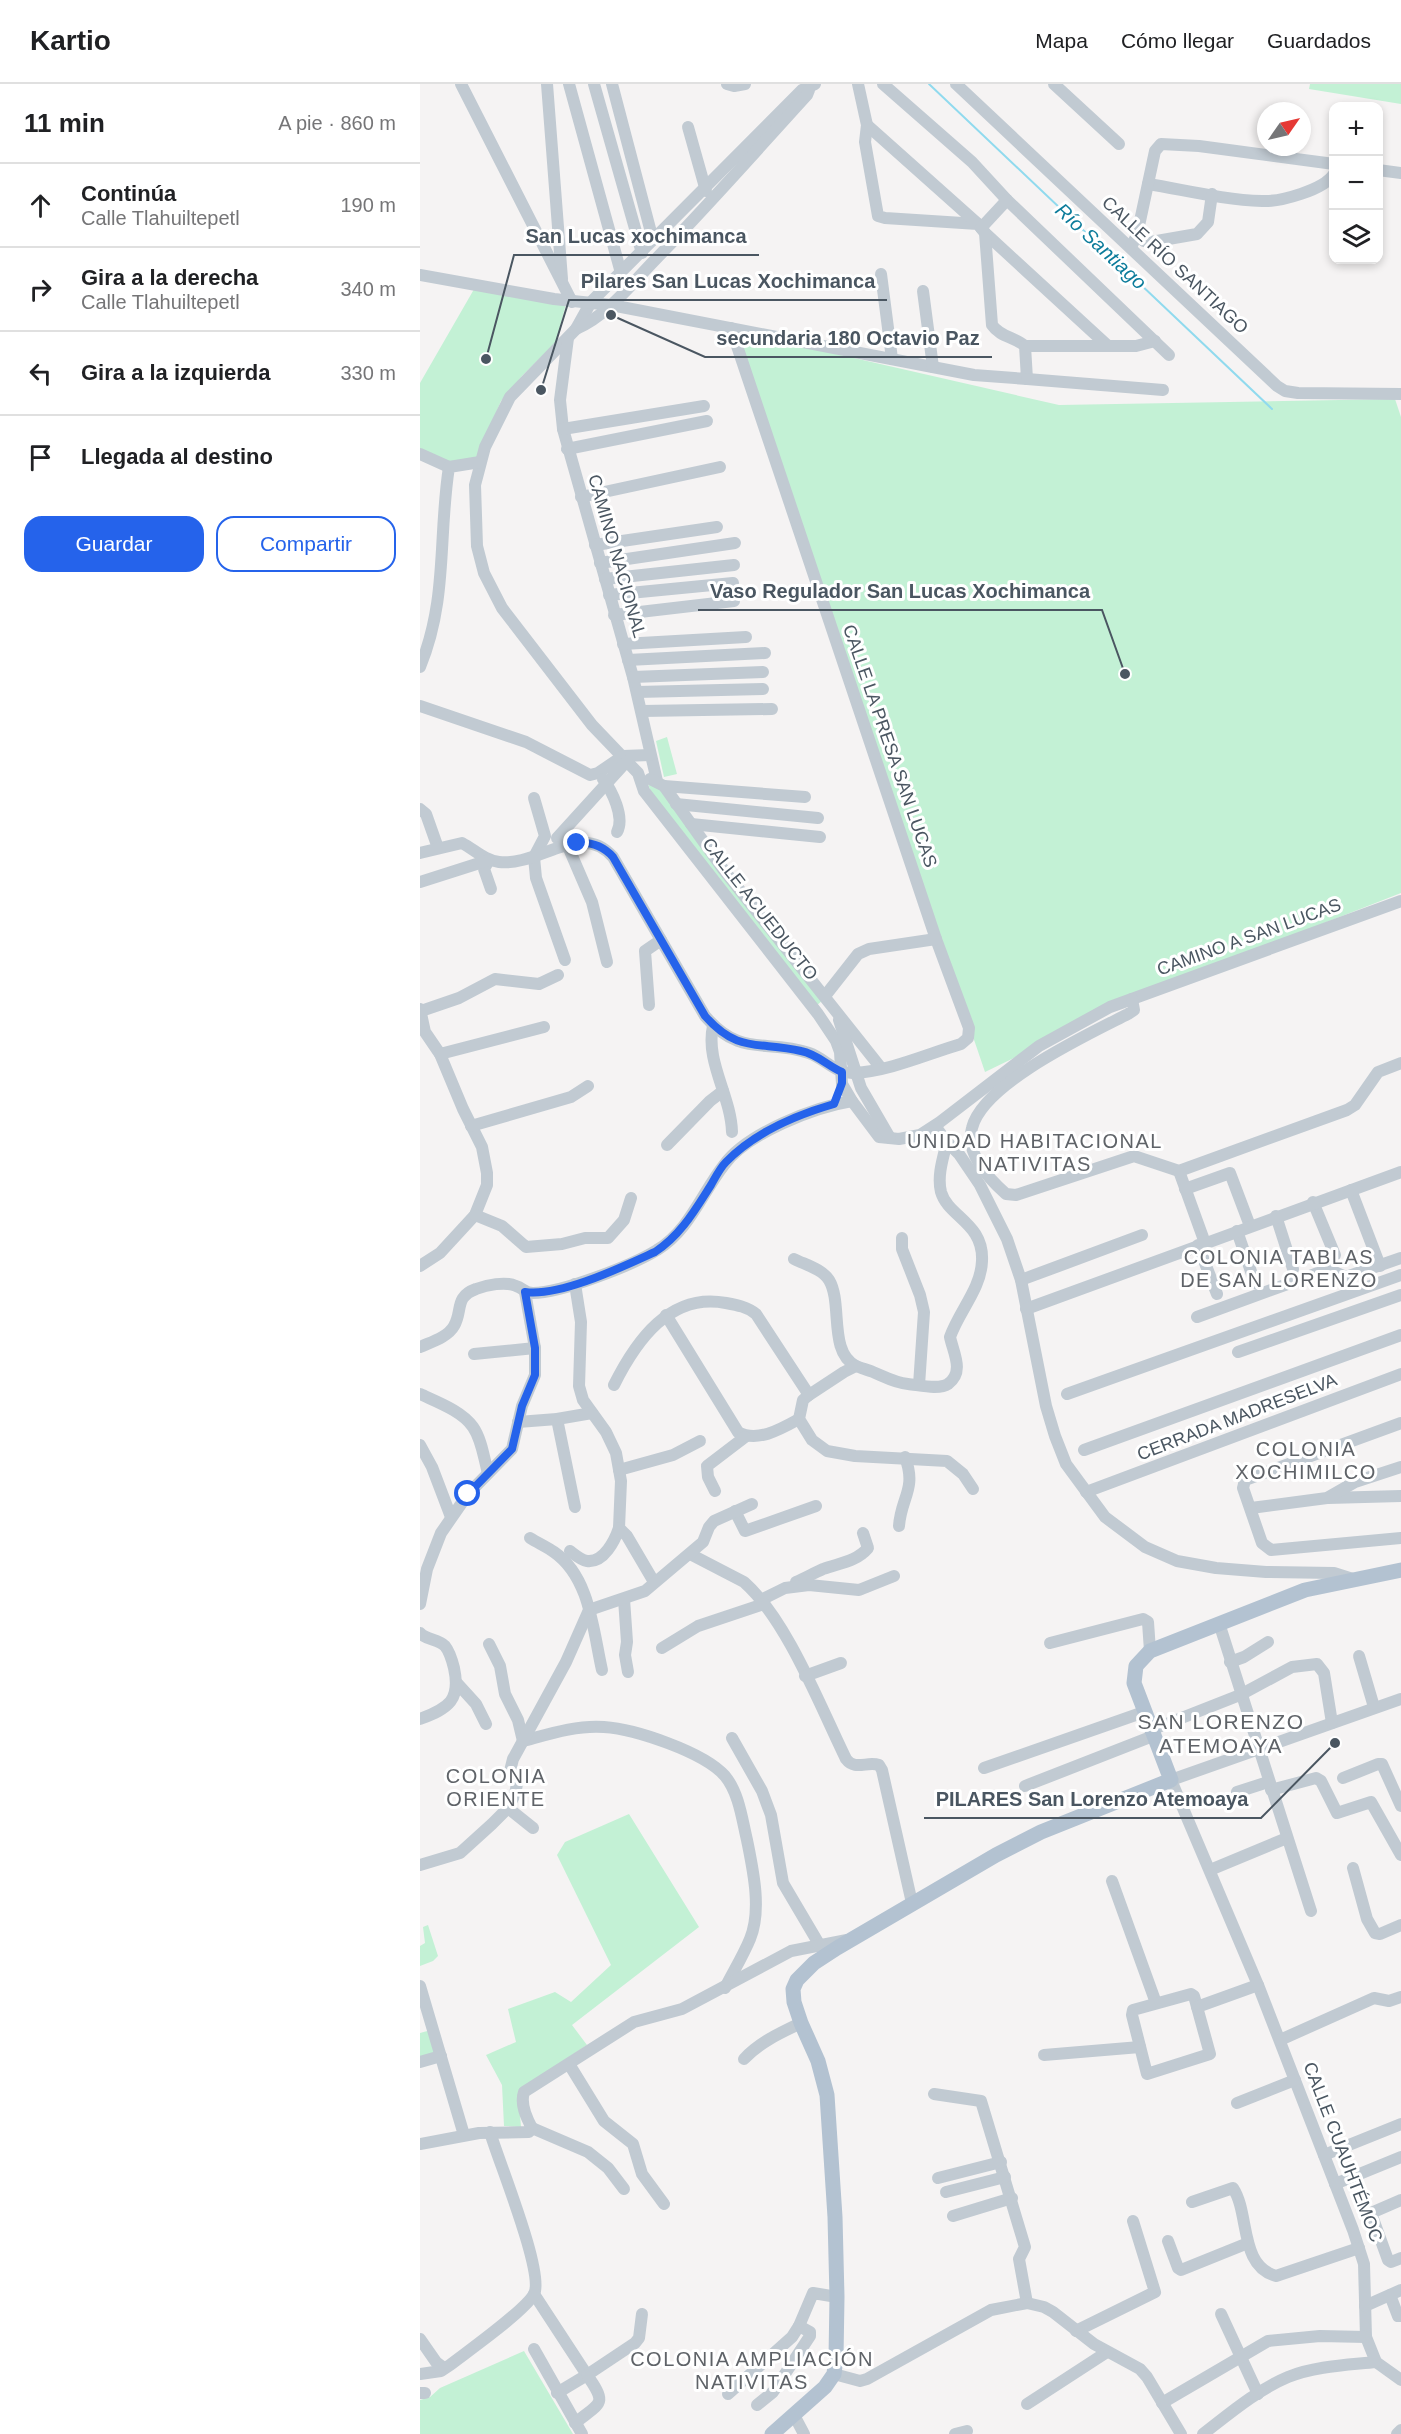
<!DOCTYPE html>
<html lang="es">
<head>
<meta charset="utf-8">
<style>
  body { margin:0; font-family:Helvetica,sans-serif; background:#f2f2f2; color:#202124 }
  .controls { position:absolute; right:18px; top:18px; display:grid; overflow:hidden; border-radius:12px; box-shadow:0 3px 9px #0003 }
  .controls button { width:54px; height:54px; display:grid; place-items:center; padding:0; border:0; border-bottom:2px solid #e0e0e0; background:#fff; color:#202124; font:30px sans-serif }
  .compass { position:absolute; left:837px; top:18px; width:54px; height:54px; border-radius:50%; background:#fff; box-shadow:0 3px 9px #0003; rotate:56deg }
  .stop { position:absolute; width:18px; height:18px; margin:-14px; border:4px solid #2563eb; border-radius:50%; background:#fff }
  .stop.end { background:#2563eb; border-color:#fff; box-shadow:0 2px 6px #0008 }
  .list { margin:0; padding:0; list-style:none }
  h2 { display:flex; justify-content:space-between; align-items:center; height:78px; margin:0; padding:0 24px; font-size:26px }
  h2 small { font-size:20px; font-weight:400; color:#757577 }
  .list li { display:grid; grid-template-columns:39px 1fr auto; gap:18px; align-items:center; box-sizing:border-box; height:84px; padding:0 24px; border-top:2px solid #e0e0e0 }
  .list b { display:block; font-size:22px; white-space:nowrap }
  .list p { margin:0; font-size:20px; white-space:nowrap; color:#757577 }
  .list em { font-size:20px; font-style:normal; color:#757577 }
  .actions { display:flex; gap:12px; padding:18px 24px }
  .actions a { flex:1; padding:14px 0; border:2px solid #2563eb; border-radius:18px; text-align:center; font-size:21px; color:#2563eb }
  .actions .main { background:#2563eb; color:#fff }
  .icon { flex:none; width:33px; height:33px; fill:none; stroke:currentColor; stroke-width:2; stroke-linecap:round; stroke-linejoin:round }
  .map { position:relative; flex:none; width:981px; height:2350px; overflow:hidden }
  header { display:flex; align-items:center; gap:36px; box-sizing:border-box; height:84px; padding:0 30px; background:#fff; border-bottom:2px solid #e0e0e0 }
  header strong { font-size:28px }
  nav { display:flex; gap:33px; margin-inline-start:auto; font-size:21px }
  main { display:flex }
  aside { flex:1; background:#fff }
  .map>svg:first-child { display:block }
</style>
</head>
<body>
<header>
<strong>Kartio</strong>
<nav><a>Mapa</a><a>Cómo llegar</a><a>Guardados</a></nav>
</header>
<main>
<aside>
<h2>11 min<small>A pie · 860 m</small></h2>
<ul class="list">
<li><svg class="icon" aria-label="ahead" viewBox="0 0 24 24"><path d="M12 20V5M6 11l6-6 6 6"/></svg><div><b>Continúa</b><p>Calle Tlahuiltepetl</p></div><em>190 m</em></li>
<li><svg class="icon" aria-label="right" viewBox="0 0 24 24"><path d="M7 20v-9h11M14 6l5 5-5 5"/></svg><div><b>Gira a la derecha</b><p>Calle Tlahuiltepetl</p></div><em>340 m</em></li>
<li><svg class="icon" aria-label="left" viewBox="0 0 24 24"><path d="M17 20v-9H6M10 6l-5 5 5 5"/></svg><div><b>Gira a la izquierda</b></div><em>330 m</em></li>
<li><svg class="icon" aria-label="arrive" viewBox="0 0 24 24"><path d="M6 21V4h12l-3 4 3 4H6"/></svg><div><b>Llegada al destino</b></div></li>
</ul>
<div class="actions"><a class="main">Guardar</a><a>Compartir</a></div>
</aside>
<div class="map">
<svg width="981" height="2350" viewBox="0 0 981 2350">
  <rect width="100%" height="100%" fill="#f5f3f3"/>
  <g fill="#c3f1d5">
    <path d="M 890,0 L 981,0 L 981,20 L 889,5 Z"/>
    <path d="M 57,200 L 147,216 L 136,258 L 102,292 L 81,317 L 56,375 L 30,379 L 0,367 L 0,299 Z"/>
    <path d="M 316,247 L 639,321 L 975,315 L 981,333 L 981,809 L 690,923 L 619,962 L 565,988 L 355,371 Z"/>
    <path d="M 247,653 L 257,690 L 244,693 L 236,657 Z"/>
    <path d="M 227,697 L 237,702 L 404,915 L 395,923 L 233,714 Z"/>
    <path d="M 209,1730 L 279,1843 L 152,1941 L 167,1961 L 98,2007 L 101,2043 L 84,2042 L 82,2001 L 66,1971 L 96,1958 L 88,1925 L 135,1908 L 151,1918 L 191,1881 L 137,1771 L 145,1758 Z"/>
    <path d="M 8,1841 L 18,1872 L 13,1877 L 0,1882 L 0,1862 L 5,1859 L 3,1843 Z"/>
    <path d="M 11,1946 L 17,1970 L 0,1974 L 0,1949 Z"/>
    <path d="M 104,2267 L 153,2350 L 0,2350 L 0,2316 L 10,2313 L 20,2304 Z"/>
  </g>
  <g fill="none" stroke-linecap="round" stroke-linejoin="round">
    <path stroke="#90daee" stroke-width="2" d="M 509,0 L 852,325"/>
    <g stroke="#c1cad2" stroke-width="12">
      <path d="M 41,0 L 152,218"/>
      <path d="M 127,0 L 142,195"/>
      <path d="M 149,0 L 201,189"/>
      <path d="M 174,0 L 222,169"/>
      <path d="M 192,0 L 233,156"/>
      <path d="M 307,0 L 314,2 L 325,0"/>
      <path d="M 395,0 L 382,6 L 171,218 L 156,245 L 90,313 L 65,363 L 55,401 L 57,462 L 64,489 L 82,524 L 172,641 L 218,689 L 224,707 L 398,930 L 416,957 L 420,968 L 422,1000 L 432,1017 L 459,1053 L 479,1055 L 500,1051 L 520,1038 L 619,962 L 690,923 L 981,817"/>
      <path d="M 438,0 L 447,41 L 445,58 L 458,132 L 465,134 L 558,140 L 561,144"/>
      <path d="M 463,0 L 552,78 L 587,116 L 749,271"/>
      <path d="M 536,0 L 857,302 L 865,307 L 878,309 L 981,310"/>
      <path d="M 634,0 L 699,60"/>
      <path d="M 447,41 L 558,140"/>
      <path d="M 268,43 L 286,107"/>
      <path d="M 958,86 L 981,89"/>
      <path d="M 728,100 C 765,106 804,116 842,117 C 860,118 904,106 914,90"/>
      <path d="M 565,149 L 688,262"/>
      <path d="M 717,151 L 724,157 L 731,158 L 777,150 L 788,138 L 792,110"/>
      <path d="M 711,163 L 717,151 L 735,67 L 741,60 L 779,62 L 914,80"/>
      <path d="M 461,190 L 472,275"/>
      <path d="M 0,191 L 134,215 L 191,221 L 554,291 L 607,295 L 605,262 C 595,253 580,253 572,241 L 565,149 L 561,144 L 587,116"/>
      <path d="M 503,207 L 513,283"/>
      <path d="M 156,245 C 186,232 209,203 232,179 C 285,125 335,68 387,11 L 389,6"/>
      <path d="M 148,254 L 140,316 L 143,345 L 213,593 L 237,697"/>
      <path d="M 605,262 L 716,262 L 735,257"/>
      <path d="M 607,295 L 743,306"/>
      <path d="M 143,345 L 284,322"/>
      <path d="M 147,365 L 287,337"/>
      <path d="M 0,370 L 29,383"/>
      <path d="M 161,413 L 300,383"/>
      <path d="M 175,461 L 297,443"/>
      <path d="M 180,479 L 315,459"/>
      <path d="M 185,495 L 314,481"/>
      <path d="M 189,511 L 313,499"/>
      <path d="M 194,531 L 314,517"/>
      <path d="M 203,560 L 326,553"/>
      <path d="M 208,576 L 345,569"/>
      <path d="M 0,583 C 28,515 18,453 29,383 L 60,378"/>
      <path d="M 213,593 L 343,588"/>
      <path d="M 217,608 L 343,605"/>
      <path d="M 0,622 L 106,658 L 170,691 L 178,689 L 203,672 L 230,671"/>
      <path d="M 222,627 L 352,625"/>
      <path d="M 183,695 C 192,707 205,733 197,748"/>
      <path d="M 230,695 L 244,702 L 303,785 L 461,984"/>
      <path d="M 244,702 L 385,713"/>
      <path d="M 114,714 L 125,752 L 114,773 L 116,794 L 145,876"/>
      <path d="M 256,720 L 398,734"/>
      <path d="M 0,725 L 6,730 L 18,764"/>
      <path d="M 271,740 L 400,753"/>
      <path d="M 137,754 L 207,677"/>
      <path d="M 147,760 L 172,818 L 187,878"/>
      <path d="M 0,769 L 42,759 C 55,766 64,776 79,778 C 118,783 161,736 193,773 L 285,932 C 322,975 346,954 389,969 C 406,975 415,990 434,989 C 470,987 507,970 541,960 L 548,954 L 549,944 L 516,855 L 311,244"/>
      <path d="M 69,776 L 64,785 L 71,805"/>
      <path d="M 0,798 L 69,776"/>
      <path d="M 405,912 L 438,870 L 449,865 L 516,855"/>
      <path d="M 712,915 L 714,926 L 708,930 C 669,950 563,999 552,1044 C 545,1069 569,1095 586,1110 L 596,1111 L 714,1072 L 759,1087 L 927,1026 L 935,1021 L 958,988 L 981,979"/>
      <path d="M 229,921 L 225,867 L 241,856"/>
      <path d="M 0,925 L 5,948 L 20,970 L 43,1025 L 62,1063 L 67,1089 L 67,1101 L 55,1131 L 20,1169 L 0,1182"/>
      <path d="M 1,927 L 39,914 L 75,895 L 119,900 L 138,891"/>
      <path d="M 419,936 L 441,1004 L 470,1054"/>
      <path d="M 293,942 C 285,977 311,1012 312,1048"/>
      <path d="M 20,970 L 124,943"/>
      <path d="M 51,1042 L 151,1013 L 168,1002"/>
      <path d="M 515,1042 L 527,1058 L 539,1070 L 560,1101 L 587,1155 L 601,1196 L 626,1322 L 635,1352 L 646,1380 L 685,1433 L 725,1463 L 757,1477 L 796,1484 L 846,1488 L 914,1489 L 936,1496"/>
      <path d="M 247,1061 L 290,1017 L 303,1007"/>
      <path d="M 759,1087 L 785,1159"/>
      <path d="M 765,1105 L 810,1089 L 830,1142"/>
      <path d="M 931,1106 L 960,1182"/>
      <path d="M 893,1118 L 915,1171"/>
      <path d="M 55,1131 L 82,1142 L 106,1163 L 142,1160 L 165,1154 L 188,1154 L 204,1136 L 211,1114"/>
      <path d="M 856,1132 L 873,1185"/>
      <path d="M 817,1147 L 835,1199"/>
      <path d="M 482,1154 L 482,1165 L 500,1211 L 504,1228 L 499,1301"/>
      <path d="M 778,1161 L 797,1210"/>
      <path d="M 374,1175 C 386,1181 402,1185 409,1196 C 423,1219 408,1268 436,1282 C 441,1284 448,1286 453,1288 C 465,1293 475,1299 488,1300 C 499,1301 519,1306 528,1300 C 545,1288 533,1268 530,1253 C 539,1227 561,1205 562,1177 C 564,1139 528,1133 521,1108 C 517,1092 523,1074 527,1058"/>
      <path d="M 601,1196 L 722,1151"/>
      <path d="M 155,1200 L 161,1238 L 159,1302 L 163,1316 L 186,1348 L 196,1369 L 201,1397 L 199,1444 L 207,1452 L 234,1498"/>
      <path d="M 606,1225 L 981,1088"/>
      <path d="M 246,1231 L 318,1348 C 337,1359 361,1345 379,1335"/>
      <path d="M 777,1233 L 898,1189 L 910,1186 L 926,1193 L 981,1174"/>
      <path d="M 0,1263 C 11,1258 28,1253 34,1242 C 43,1227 34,1213 56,1205 C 66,1201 86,1197 96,1202 C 103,1204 105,1209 113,1209 C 141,1209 213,1181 237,1166 C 269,1147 282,1109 304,1081 C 327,1049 395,1023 432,1017"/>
      <path d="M 818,1268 L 981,1211"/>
      <path d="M 54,1270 L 115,1264"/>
      <path d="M 436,1282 L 424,1288 L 389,1311 L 383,1316 L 379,1335 L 392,1356 L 407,1367 L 435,1372 L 527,1377 L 543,1390 L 553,1405"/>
      <path d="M 194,1301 C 216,1257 250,1208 306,1219 C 317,1221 328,1223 336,1230 L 389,1311"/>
      <path d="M 0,1310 C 17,1318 42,1327 53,1343 C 62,1356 64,1375 68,1389"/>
      <path d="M 647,1310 L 981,1191"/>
      <path d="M 137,1335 L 155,1423"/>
      <path d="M 98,1338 L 137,1335 L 172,1329"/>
      <path d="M 0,1361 L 12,1383 L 31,1433"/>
      <path d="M 664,1366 L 981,1251"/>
      <path d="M 199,1386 L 253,1371 L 280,1357"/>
      <path d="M 295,1407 L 288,1393 L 287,1382 L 325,1353"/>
      <path d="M 666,1408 L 981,1290"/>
      <path d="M 908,1414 L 981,1412"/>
      <path d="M 831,1424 L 907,1414 L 935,1398 L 981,1383"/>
      <path d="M 315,1427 L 325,1447 L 396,1422"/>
      <path d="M 479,1442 C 481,1413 497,1405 485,1373"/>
      <path d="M 110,1454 C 118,1459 127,1463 134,1468 C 170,1493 173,1546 182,1586"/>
      <path d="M 981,1454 L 851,1466 L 842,1459 L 823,1404 L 825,1396 L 981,1339"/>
      <path d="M 150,1467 C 154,1470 161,1476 167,1477 C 184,1479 195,1456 199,1444"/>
      <path d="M 270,1470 L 324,1498 C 367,1536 400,1622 426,1675 C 435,1687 447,1677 459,1681 L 462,1686 L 492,1819"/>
      <path d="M 376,1498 C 385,1494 394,1489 403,1485 C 419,1479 436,1478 448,1464 L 443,1449"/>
      <path d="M 204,1515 L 207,1558 L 205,1571 L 208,1588"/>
      <path d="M 341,1516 L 365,1504 L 389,1501 L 439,1506 L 474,1492"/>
      <path d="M 0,1520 L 7,1485 L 21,1449 L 48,1410 L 92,1365 L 102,1322 L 115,1291 L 115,1264 L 105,1208"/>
      <path d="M 799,1539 L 891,1827"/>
      <path d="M 0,1549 C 6,1556 18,1555 25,1562 C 30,1568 32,1576 34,1584 C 41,1616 29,1624 0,1635"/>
      <path d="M 630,1559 L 723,1535 L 728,1538 L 730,1567"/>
      <path d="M 69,1560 L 80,1582 L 85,1610 L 98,1636 L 103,1657 C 129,1650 156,1641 184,1643 C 215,1645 284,1668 305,1692 C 319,1709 322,1735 327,1756 C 333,1786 342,1826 330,1855 C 323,1872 313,1888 305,1904"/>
      <path d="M 242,1564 L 278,1542 L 344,1520"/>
      <path d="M 939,1572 L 954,1623"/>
      <path d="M 810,1578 L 824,1573 L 848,1558"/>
      <path d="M 385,1592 L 421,1579"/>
      <path d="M 36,1598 L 56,1620 L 66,1640"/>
      <path d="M 981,1615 L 751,1696 L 838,1901 L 933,2146 L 944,2180 L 946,2253 L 956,2278 L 981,2296"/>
      <path d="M 731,1646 L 820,1611 L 872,1583 L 897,1580 L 904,1589 L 912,1639"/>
      <path d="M 312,1654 L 342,1707 L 351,1731 L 363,1799 L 399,1860"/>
      <path d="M 564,1684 L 724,1628"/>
      <path d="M 923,1694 L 958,1680 L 962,1680 L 981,1722"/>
      <path d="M 605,1702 L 733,1652"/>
      <path d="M 851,1706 L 896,1694 L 901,1697 L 917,1729 L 951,1718 L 981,1771"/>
      <path d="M 817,1708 L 848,1698"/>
      <path d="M 88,1724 L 113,1744"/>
      <path d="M 0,1781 L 40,1769 L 72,1740 L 88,1724 L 95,1710 L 97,1700 L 90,1687 L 93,1675 L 146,1578 L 169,1526 L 225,1507 L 283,1458 L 289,1443 L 294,1437 L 332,1420"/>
      <path d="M 933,1784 L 947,1835 L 955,1849 L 960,1850 L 981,1841"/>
      <path d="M 790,1786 L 867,1754"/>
      <path d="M 692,1797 L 736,1919"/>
      <path d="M 0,1902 L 44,2051"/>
      <path d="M 771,1910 L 774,1912 L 790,1970 L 727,1990 L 712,1931 L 713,1926 Z"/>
      <path d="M 777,1923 L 838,1901"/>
      <path d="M 860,1956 L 954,1914 L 969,1917 L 981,1913"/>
      <path d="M 624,1971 L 720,1963"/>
      <path d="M 324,1975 C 340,1958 360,1949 381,1939"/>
      <path d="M 0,1978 L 21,1972"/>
      <path d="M 149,1980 L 184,2037 L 213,2060 L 222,2090 L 244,2120"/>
      <path d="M 514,2010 L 561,2017 L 605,2163 L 599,2175 L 607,2219"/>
      <path d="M 817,2019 L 875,1996"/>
      <path d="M 112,2044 L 168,2068 L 188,2084 L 204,2105"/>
      <path d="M 0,2060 L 59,2049 L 109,2048 L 112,2044 C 106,2033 100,2020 104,2008 L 214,1938 L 262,1925 L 371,1867 L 427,1856"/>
      <path d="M 904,2071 L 981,2040"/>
      <path d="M 518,2094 L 581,2078"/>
      <path d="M 915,2100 L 981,2073"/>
      <path d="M 526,2108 L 585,2093"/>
      <path d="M 981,2116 L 951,2129 L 968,2176 L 971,2178 L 981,2174"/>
      <path d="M 772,2118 L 813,2104 C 830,2130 819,2182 856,2192 L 939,2164"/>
      <path d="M 533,2132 L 592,2114"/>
      <path d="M 748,2157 L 758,2184 L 761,2186 L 828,2159"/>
      <path d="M 114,2210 L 167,2291 L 137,2309"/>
      <path d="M 970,2211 L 978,2232 L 981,2232"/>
      <path d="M 945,2222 L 981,2206"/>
      <path d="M 801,2230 L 838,2310"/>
      <path d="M 656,2247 L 735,2208 L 713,2137"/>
      <path d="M 0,2255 L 16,2278 L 24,2284"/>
      <path d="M 114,2265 L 162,2350"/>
      <path d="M 0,2290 L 21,2287 L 30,2281 C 48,2267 105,2227 114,2210 C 125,2190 78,2076 70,2048"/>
      <path d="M 414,2290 L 440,2297 L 447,2295 L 571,2226 L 607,2219 L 624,2223 L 633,2228 L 674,2260 L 720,2285 L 727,2293 L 761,2350"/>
      <path d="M 0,2309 L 5,2309"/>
      <path d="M 308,2310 L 372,2253 L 379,2242 L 393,2209 L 417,2213"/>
      <path d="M 742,2319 L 848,2257 L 900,2252 L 946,2253"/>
      <path d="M 607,2320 L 687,2268"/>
      <path d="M 337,2321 L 353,2308 L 390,2252 L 390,2248 L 379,2242"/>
      <path d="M 374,2331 L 384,2350"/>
      <path d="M 155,2339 C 181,2318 188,2321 167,2291 L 215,2259 L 219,2254 L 222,2230"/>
      <path d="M 535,2350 L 547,2347"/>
      <path d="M 783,2350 C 809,2330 837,2306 868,2293 C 895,2282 928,2281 956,2278"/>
      <path d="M 977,2350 L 981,2346"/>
    </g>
    <path stroke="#b3c2d1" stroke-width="15" d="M 352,2350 L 405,2303 L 414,2290 L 416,2273 L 417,2213 L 415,2133 L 407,2011 L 398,1977 L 381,1939 L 374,1918 L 373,1905 L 377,1896 L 394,1879 L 417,1864 L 576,1771 L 621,1748 L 751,1696 L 714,1599 L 716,1582 L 730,1567 L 885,1506 L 981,1486"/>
  </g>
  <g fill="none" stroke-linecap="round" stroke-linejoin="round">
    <path stroke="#2563eb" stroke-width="8" d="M 48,1410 L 92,1365 L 102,1322 L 115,1291 L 115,1264 L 105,1208 C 140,1213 202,1183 235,1168 C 261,1151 275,1126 291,1101 C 295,1094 300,1084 306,1078 C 334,1049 376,1031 414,1020 L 422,999 L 422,988 C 408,982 397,970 381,967 C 340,957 318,970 285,932 L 193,773 C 184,763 171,758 157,759"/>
  </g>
  <g text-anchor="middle" stroke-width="6" stroke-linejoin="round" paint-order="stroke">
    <g font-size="18" fill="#4a5661" stroke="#fff">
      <text transform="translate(755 181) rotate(43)" y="6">CALLE RÍO SANTIAGO</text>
      <text transform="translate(197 472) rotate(74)" y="6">CAMINO NACIONAL</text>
      <text transform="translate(470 662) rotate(71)" y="6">CALLE LA PRESA SAN LUCAS</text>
      <text transform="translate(340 825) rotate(52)" y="6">CALLE ACUEDUCTO</text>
      <text transform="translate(829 853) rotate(-20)" y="6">CAMINO A SAN LUCAS</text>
      <text transform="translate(817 1333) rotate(-21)" y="6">CERRADA MADRESELVA</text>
      <text transform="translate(923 2068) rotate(69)" y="6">CALLE CUAUHTÉMOC</text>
    </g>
    <g font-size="20" font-style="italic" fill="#0c7c9b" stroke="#fff">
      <text transform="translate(681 162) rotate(43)" y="7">Río Santiago</text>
    </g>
    <g font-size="20" letter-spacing="1.5" fill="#5f6368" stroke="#fff">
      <text x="615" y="1064">UNIDAD HABITACIONAL<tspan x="615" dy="23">NATIVITAS</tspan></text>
      <text x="859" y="1180">COLONIA TABLAS<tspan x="859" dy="23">DE SAN LORENZO</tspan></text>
      <text x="886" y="1372">COLONIA<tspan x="886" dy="23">XOCHIMILCO</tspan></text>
      <text x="76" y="1699">COLONIA<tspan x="76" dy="23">ORIENTE</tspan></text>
      <text x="332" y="2282">COLONIA AMPLIACIÓN<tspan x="332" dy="23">NATIVITAS</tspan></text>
    </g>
    <g font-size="21" letter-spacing="1.5" fill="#5f6368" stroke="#fff">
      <text x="801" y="1645">SAN LORENZO<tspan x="801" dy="24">ATEMOAYA</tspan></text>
    </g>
  </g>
  <path fill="none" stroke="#4a5661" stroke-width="2" d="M66 275L94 171H339M121 306L149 216H467M191 231L285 273H572M705 590L682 526H278M915 1659L841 1734H504"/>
  <g fill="#4a5661" stroke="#fff" stroke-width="2">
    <circle cx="66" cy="275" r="6"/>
    <circle cx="121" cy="306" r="6"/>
    <circle cx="191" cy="231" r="6"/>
    <circle cx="705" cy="590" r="6"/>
    <circle cx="915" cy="1659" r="6"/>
  </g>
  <g font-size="20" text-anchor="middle" font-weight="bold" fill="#4a5661" stroke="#fff" stroke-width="6" stroke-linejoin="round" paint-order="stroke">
    <text x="216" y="159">San Lucas xochimanca</text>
    <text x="308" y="204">Pilares San Lucas Xochimanca</text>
    <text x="428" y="261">secundaria 180 Octavio Paz</text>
    <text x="480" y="514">Vaso Regulador San Lucas Xochimanca</text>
    <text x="672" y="1722">PILARES San Lorenzo Atemoaya</text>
  </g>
</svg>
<div class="controls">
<button>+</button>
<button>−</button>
<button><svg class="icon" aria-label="layers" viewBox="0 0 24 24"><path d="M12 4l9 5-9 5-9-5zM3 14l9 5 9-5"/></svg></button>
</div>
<svg class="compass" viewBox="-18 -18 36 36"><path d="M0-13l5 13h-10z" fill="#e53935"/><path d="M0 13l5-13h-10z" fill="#757577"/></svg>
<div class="stop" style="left:48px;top:1410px"></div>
<div class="stop end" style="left:157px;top:759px"></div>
</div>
</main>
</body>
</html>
